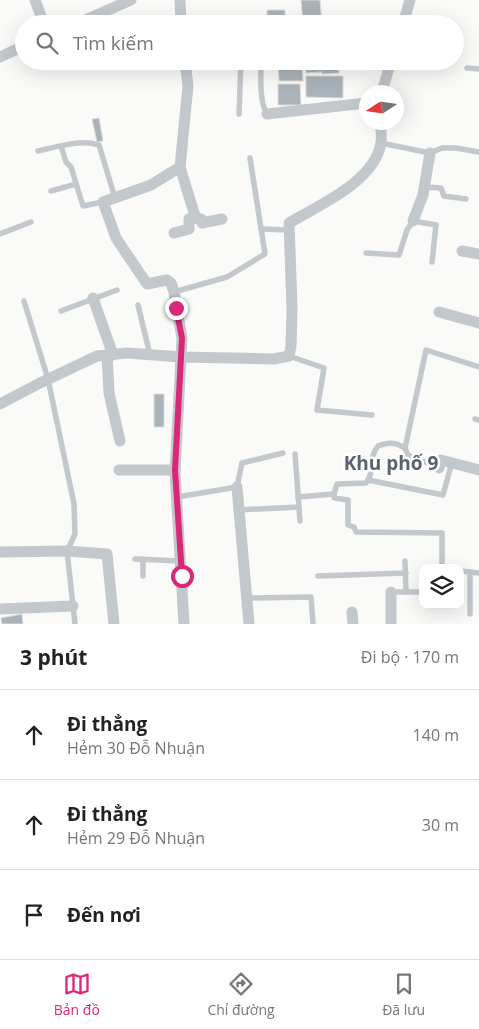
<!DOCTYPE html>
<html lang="vi">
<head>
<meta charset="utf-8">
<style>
  body { margin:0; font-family:"Open Sans",sans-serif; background:#f2f2f2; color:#222 }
  .controls { position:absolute; right:15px; bottom:15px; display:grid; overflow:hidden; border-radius:10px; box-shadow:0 5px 20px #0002 }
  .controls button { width:45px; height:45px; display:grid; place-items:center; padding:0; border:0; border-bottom:1px solid #e0e0e0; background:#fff; color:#222; font:25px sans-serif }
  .compass { position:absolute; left:359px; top:85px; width:45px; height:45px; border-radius:50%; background:#fff; box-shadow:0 5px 20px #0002; rotate:258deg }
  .stop { position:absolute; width:15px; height:15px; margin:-11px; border:4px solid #db2777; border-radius:50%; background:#fff }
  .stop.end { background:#db2777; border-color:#fff; box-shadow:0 1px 5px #0008 }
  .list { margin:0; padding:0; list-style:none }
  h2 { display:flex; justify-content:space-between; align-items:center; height:65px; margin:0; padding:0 20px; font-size:21px }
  h2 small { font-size:16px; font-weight:400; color:#767676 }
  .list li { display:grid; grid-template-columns:32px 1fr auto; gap:15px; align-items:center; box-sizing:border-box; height:90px; padding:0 20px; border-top:1px solid #e0e0e0 }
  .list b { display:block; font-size:19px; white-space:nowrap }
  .list p { margin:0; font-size:16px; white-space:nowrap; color:#767676 }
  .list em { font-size:16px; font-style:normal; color:#767676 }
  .icon { flex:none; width:28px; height:28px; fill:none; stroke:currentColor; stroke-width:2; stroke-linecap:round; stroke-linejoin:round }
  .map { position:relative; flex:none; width:479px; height:624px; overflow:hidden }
  .search { position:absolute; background:#fff; box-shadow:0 5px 20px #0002; left:15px; right:15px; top:15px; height:55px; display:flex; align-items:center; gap:12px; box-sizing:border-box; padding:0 18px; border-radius:28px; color:#767676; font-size:19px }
  .sheet { height:335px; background:#fff }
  nav { display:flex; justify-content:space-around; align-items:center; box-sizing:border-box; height:70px; border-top:1px solid #e0e0e0; background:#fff; font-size:14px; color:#767676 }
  nav a { display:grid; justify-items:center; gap:2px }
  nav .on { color:#db2777 }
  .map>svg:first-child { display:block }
</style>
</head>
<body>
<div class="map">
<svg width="479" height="624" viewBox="0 0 479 624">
  <rect width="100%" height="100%" fill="#fafaf8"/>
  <g fill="#aab3b9" stroke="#dcdcda">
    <path d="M 301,0 L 320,0 L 322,24 L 303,24 Z"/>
    <path d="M 267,10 L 285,10 L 285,18 L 267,17 Z"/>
    <path d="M 278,61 L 302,61 L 303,81 L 279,81 Z"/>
    <path d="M 305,61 L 338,61 L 339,73 L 322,74 L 322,72 L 306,73 Z"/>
    <path d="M 306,76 L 343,76 L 343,98 L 306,97 Z"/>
    <path d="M 278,84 L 300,84 L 301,105 L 278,105 Z"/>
    <path d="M 99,118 L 103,141 L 97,142 L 92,119 Z"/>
    <rect x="154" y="394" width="10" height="33"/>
    <path d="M 22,614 L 23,624 L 2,624 L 1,618 Z"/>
  </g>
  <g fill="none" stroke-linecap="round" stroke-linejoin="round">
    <g stroke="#c3c8cc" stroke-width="5.5">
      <path d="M 261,61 C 261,75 259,102 267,114"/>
      <path d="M 467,68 L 479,69"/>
      <path d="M 239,114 L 241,61"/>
      <path d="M 381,143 L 430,153 L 442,148 L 456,148 L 479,152"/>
      <path d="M 61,146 L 66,162 L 71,167 L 83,206 L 103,202"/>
      <path d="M 38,151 C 57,147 79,139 99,145 L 115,198"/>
      <path d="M 425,187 L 441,188 L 444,196 L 466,199"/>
      <path d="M 51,191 L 76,184"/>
      <path d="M 261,229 L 289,230"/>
      <path d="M 0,234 L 31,222"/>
      <path d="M 366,253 L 399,255 L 407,230 L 413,221 L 436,225 L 432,262"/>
      <path d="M 174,292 L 227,277 L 265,254 L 250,158"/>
      <path d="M 24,301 L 48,379 L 74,504 L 75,534 L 67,551 L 75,624"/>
      <path d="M 138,305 L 150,355"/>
      <path d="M 61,311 L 117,290"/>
      <path d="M 289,356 L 324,368 L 317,410 L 372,415"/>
      <path d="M 475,419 L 479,420"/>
      <path d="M 405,448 L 426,350 L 479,367"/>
      <path d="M 405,448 L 408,455 L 439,468"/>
      <path d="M 295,454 L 300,521"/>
      <path d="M 368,480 L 443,495 L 452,462"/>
      <path d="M 334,494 L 334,498 L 348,500 L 348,525 L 354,527 L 356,532 L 442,533 L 442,568"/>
      <path d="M 334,494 L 337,484 L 366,483 C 375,473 368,457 378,446 C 387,442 396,442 405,448"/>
      <path d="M 177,497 L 237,487 L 242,463 L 283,453"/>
      <path d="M 298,497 L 334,494"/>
      <path d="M 238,510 L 299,507"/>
      <path d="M 135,559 L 180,561"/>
      <path d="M 143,559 L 143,576"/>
      <path d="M 405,561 L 406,592"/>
      <path d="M 460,571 L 479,573"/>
      <path d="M 470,572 L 470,614"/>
      <path d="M 318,576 L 406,573"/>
      <path d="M 391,592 L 423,592"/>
      <path d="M 246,598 L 311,597 L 313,624"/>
    </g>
    <g stroke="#c3c8cc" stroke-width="11">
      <path d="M 35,0 L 44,24"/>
      <path d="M 180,0 L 181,24"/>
      <path d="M 76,24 L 131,0"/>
      <path d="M 403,24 L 410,0"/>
      <path d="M 0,57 L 24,46"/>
      <path d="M 382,92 L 391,61"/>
      <path d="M 267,114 L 366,103"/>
      <path d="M 180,167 L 195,216"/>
      <path d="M 195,216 L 198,219 L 201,219 L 202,223 L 222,219"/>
      <path d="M 413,221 L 423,195 L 430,153"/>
      <path d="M 174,233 L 189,229 L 189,219 L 195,216"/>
      <path d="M 462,251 L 479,254"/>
      <path d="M 93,298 L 113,355"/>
      <path d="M 439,312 L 479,323"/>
      <path d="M 107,355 L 109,393 L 120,441"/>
      <path d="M 0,404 L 40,383 L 97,356 L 127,353 L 181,357 L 274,359 L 289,356 L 291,346 L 292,308 L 289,223 C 319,205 376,181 381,142 C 382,136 381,129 380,122"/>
      <path d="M 439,468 L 441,460 L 479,470"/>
      <path d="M 119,470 L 175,470"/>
      <path d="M 237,487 L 249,624"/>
      <path d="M 0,552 L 67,551 L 107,554 L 114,624"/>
      <path d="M 391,592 L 391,624"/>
      <path d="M 0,609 L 73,606"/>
      <path d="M 352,612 L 353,624"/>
      <path d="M 184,624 L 175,472 L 182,338 L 174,292 L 171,283 L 167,280 L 147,284 L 116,238 L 103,202 L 151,185 L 180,167 L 188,86 L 185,61"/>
    </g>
  </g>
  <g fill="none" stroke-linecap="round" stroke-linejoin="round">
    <path stroke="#db2777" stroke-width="6" d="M 176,308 L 182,338 L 175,470 L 182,576"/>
  </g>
  <g text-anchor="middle" stroke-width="5" stroke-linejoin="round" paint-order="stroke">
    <g font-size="19" font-weight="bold" fill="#57646e" stroke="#fff">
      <text x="391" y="470">Khu phố 9</text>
    </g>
  </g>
</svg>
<div class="controls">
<button><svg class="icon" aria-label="layers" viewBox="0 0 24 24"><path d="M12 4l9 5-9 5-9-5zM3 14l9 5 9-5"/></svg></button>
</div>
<svg class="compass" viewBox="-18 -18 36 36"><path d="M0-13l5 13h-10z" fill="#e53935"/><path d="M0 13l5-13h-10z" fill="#767676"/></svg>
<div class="stop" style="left:182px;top:576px"></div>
<div class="stop end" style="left:176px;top:308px"></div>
<div class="search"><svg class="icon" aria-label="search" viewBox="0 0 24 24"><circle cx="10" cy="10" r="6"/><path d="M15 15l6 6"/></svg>Tìm kiếm</div>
</div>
<section class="sheet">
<h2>3 phút<small>Đi bộ · 170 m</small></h2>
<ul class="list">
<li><svg class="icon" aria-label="ahead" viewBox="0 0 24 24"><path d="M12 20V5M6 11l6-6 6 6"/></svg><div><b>Đi thẳng</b><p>Hẻm 30 Đỗ Nhuận</p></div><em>140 m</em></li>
<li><svg class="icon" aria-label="ahead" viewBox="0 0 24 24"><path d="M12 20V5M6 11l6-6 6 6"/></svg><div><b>Đi thẳng</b><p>Hẻm 29 Đỗ Nhuận</p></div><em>30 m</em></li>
<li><svg class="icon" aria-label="arrive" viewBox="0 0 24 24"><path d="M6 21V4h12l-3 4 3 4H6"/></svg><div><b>Đến nơi</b></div></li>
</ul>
</section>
<nav>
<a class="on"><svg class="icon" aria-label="map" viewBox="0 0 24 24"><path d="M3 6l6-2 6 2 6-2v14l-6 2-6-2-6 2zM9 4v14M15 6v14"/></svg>Bản đồ</a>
<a><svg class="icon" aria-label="directions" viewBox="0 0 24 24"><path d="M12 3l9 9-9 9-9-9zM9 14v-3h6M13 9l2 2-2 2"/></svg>Chỉ đường</a>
<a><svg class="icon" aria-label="saved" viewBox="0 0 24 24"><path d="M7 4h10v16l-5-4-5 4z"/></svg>Đã lưu</a>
</nav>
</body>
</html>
